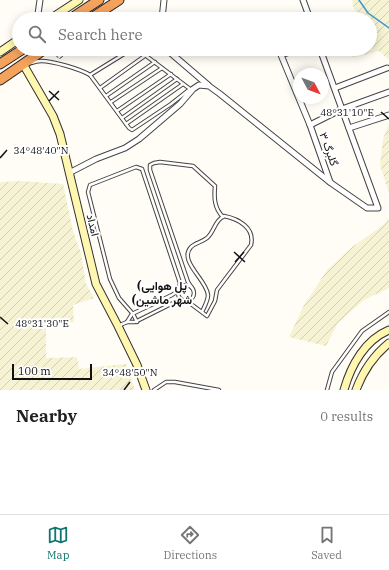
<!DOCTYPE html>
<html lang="en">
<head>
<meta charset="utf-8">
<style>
  body { margin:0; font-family:"IBM Plex Serif",Vazirmatn,serif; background:#f2f2f2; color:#202124 }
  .compass { position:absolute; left:293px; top:68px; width:36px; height:36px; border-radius:50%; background:#fff; box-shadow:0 2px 10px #0003; rotate:131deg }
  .scale { position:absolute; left:12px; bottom:10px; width:80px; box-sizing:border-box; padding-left:4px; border:2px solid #111; border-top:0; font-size:11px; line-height:14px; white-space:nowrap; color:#111; -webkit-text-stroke:3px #fff; paint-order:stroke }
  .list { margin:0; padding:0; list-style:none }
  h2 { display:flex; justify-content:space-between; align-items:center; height:52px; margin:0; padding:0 16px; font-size:17px }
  h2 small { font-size:13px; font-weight:400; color:#757577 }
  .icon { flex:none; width:22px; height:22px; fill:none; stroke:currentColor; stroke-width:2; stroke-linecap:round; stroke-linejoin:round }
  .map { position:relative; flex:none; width:389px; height:390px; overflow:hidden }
  .search { position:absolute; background:#fff; box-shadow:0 2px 10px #0003; left:12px; right:12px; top:12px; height:44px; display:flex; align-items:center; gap:10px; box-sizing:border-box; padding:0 14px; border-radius:22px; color:#757577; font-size:15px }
  .sheet { height:124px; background:#fff }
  nav { display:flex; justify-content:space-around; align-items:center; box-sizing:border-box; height:56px; border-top:1px solid #e0e0e0; background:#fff; font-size:11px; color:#757577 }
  nav a { display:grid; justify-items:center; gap:2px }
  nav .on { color:#0f766e }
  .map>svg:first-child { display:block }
</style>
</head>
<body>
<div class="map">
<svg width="389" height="390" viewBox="0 0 389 390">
  <defs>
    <pattern id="farmland-furrows" width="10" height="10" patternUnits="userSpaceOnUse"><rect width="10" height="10" fill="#f6f3d4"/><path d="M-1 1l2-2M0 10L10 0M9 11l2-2" fill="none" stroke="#d2cfb5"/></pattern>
  </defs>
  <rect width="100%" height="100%" fill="#fffdf5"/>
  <g fill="url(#farmland-furrows)">
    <path d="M 352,0 L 389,0 L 389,60 L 379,51 L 356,57 L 336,54 L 337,49 L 370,49 L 370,19 L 338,19 L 339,14 L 360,16 L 354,9 Z"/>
    <path d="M 389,124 L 389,193 L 380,165 L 383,139 Z"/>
    <path d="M 21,181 L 63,184 L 73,231 L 81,253 L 86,284 L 94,298 L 73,305 L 74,322 L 46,324 L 46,358 L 77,357 L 79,369 L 126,364 L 135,390 L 0,390 L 0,183 L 1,182 Z"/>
    <path d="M 389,218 L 389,288 L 364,300 L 338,323 L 326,346 L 289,337 L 303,307 L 327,270 L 352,247 L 382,226 Z"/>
  </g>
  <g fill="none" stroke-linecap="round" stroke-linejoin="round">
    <path stroke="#3f96cf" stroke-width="1.5" d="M 359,0 L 368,13 L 389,28"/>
    <g stroke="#444" stroke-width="4.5">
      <g id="lane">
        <path d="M 31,63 C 34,62 38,61 41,61 C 53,61 80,69 90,75 L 129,128 L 132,130 L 171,104 L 190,89 L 137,49"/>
        <path d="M 90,75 L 132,49"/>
        <path d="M 100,88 L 146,55"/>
        <path d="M 106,96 L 155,62"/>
        <path d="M 111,102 L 162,68"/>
        <path d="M 117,111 L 171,74"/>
        <path d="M 122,118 L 177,79"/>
        <path d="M 126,124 L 183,84"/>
        <circle cx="186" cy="293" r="8"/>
        <path d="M 192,288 L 188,282 L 150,170 L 150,165 L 154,163 L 160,162 L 193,166 L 215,186 C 214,197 214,208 223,217"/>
        <path d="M 178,291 L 172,295 L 132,314 L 127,322 L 135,322 L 175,302 L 182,300"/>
        <path d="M 187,301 L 207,316 L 215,301 L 217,290 L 251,245 C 255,228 239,219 224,216 C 214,221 215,231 207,238 C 202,242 195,243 191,247 C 178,261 207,280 208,295 C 208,301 204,307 202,312"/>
        <path d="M 137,322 L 133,314 L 119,298 L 110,279 L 88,192 L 90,185 L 136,167 L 142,169 L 180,283 L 179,289"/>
        <path d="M 118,326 L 127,322"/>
        <path d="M 154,390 L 166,382 L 175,382 L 219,390"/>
        <path d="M 327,390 L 332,372 L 362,331 L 389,312"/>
      </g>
    </g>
    <g stroke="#444" stroke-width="7">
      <g id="street">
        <path d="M 303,0 L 310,19"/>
        <path d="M 35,19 L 38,14 L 40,0"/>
        <path d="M 162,19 L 164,0"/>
        <path d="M 328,19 L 346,16"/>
        <path d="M 166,49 L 208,85"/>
        <path d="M 299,49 L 281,55 L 310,125 L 330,182"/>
        <path d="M 335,88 L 387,68"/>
        <path d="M 310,125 L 342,109 L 389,92"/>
        <path d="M 349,128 L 389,115"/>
        <path d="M 69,173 L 96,159 L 125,148 L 139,139 L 180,104 L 193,89 L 199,85 L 209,86 L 220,94 L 331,183 L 367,208 L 378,208 L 320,49"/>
      </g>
    </g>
    <g stroke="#333" stroke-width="9">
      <g id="secondary">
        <path d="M 50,19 L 79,0"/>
        <path d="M 0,52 L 19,39"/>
        <path d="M 23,64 L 53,116 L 60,134 L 96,284 L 118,326 L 137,365 L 146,390"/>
        <path d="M 344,390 C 351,365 365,340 389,330"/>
        <path d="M 356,390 C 363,371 373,356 389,343"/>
      </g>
    </g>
    <g stroke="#222" stroke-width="11">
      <g id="highway">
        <path d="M 70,19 L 99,0"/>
        <path d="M 90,19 L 119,0"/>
        <path d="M 0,64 L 23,49"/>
        <path d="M 0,80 L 45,49"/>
      </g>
    </g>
    <path stroke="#333" stroke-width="1" stroke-dasharray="4 2" stroke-linecap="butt" d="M 52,50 L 59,59 L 73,49"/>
    <use href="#lane" stroke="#fff" stroke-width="2.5"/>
    <use href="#street" stroke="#fff" stroke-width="5"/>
    <use href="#secondary" stroke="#fff6b0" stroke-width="7"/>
    <use href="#highway" stroke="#f5a25d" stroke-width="9"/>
  </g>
  <path fill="none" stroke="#111" stroke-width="1.5" d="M 49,91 L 59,100M 49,101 L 59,91M 381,112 L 389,119M 0,158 L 7,150M 234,252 L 245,262M 235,262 L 244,252M 0,317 L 8,324M 124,390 L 130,382"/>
  <g text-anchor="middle" stroke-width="4" stroke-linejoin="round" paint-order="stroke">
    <g font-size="11" fill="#111" stroke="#fff">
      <text transform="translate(329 149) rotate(70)" y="4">گلبرگ ۳</text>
      <text transform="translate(93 225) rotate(76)" y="4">امداد</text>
    </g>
    <g font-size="12" font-weight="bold" fill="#111" stroke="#fff">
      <text x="162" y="290">(پل هوایی<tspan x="162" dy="14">(شهر ماشین</tspan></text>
    </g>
  </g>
  <g font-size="10" text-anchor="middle" fill="#111" stroke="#fff" stroke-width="4" stroke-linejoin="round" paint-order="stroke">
    <text x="347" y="116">48°31'10"E</text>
    <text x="41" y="154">34°48'40"N</text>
    <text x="42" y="327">48°31'30"E</text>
    <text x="130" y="376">34°48'50"N</text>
  </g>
</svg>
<svg class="compass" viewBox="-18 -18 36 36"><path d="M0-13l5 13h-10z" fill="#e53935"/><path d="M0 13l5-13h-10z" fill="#757577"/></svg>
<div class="scale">100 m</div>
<div class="search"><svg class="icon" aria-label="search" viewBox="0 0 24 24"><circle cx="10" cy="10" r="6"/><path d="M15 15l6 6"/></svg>Search here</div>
</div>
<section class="sheet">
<h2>Nearby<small>0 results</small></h2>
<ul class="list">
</ul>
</section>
<nav>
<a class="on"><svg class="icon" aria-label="map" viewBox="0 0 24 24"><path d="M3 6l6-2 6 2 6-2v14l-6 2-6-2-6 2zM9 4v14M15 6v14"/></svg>Map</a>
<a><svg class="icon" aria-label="directions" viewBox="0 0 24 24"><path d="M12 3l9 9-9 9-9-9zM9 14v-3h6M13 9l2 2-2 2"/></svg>Directions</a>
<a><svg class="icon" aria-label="saved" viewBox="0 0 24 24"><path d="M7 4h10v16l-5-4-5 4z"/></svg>Saved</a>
</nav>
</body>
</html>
